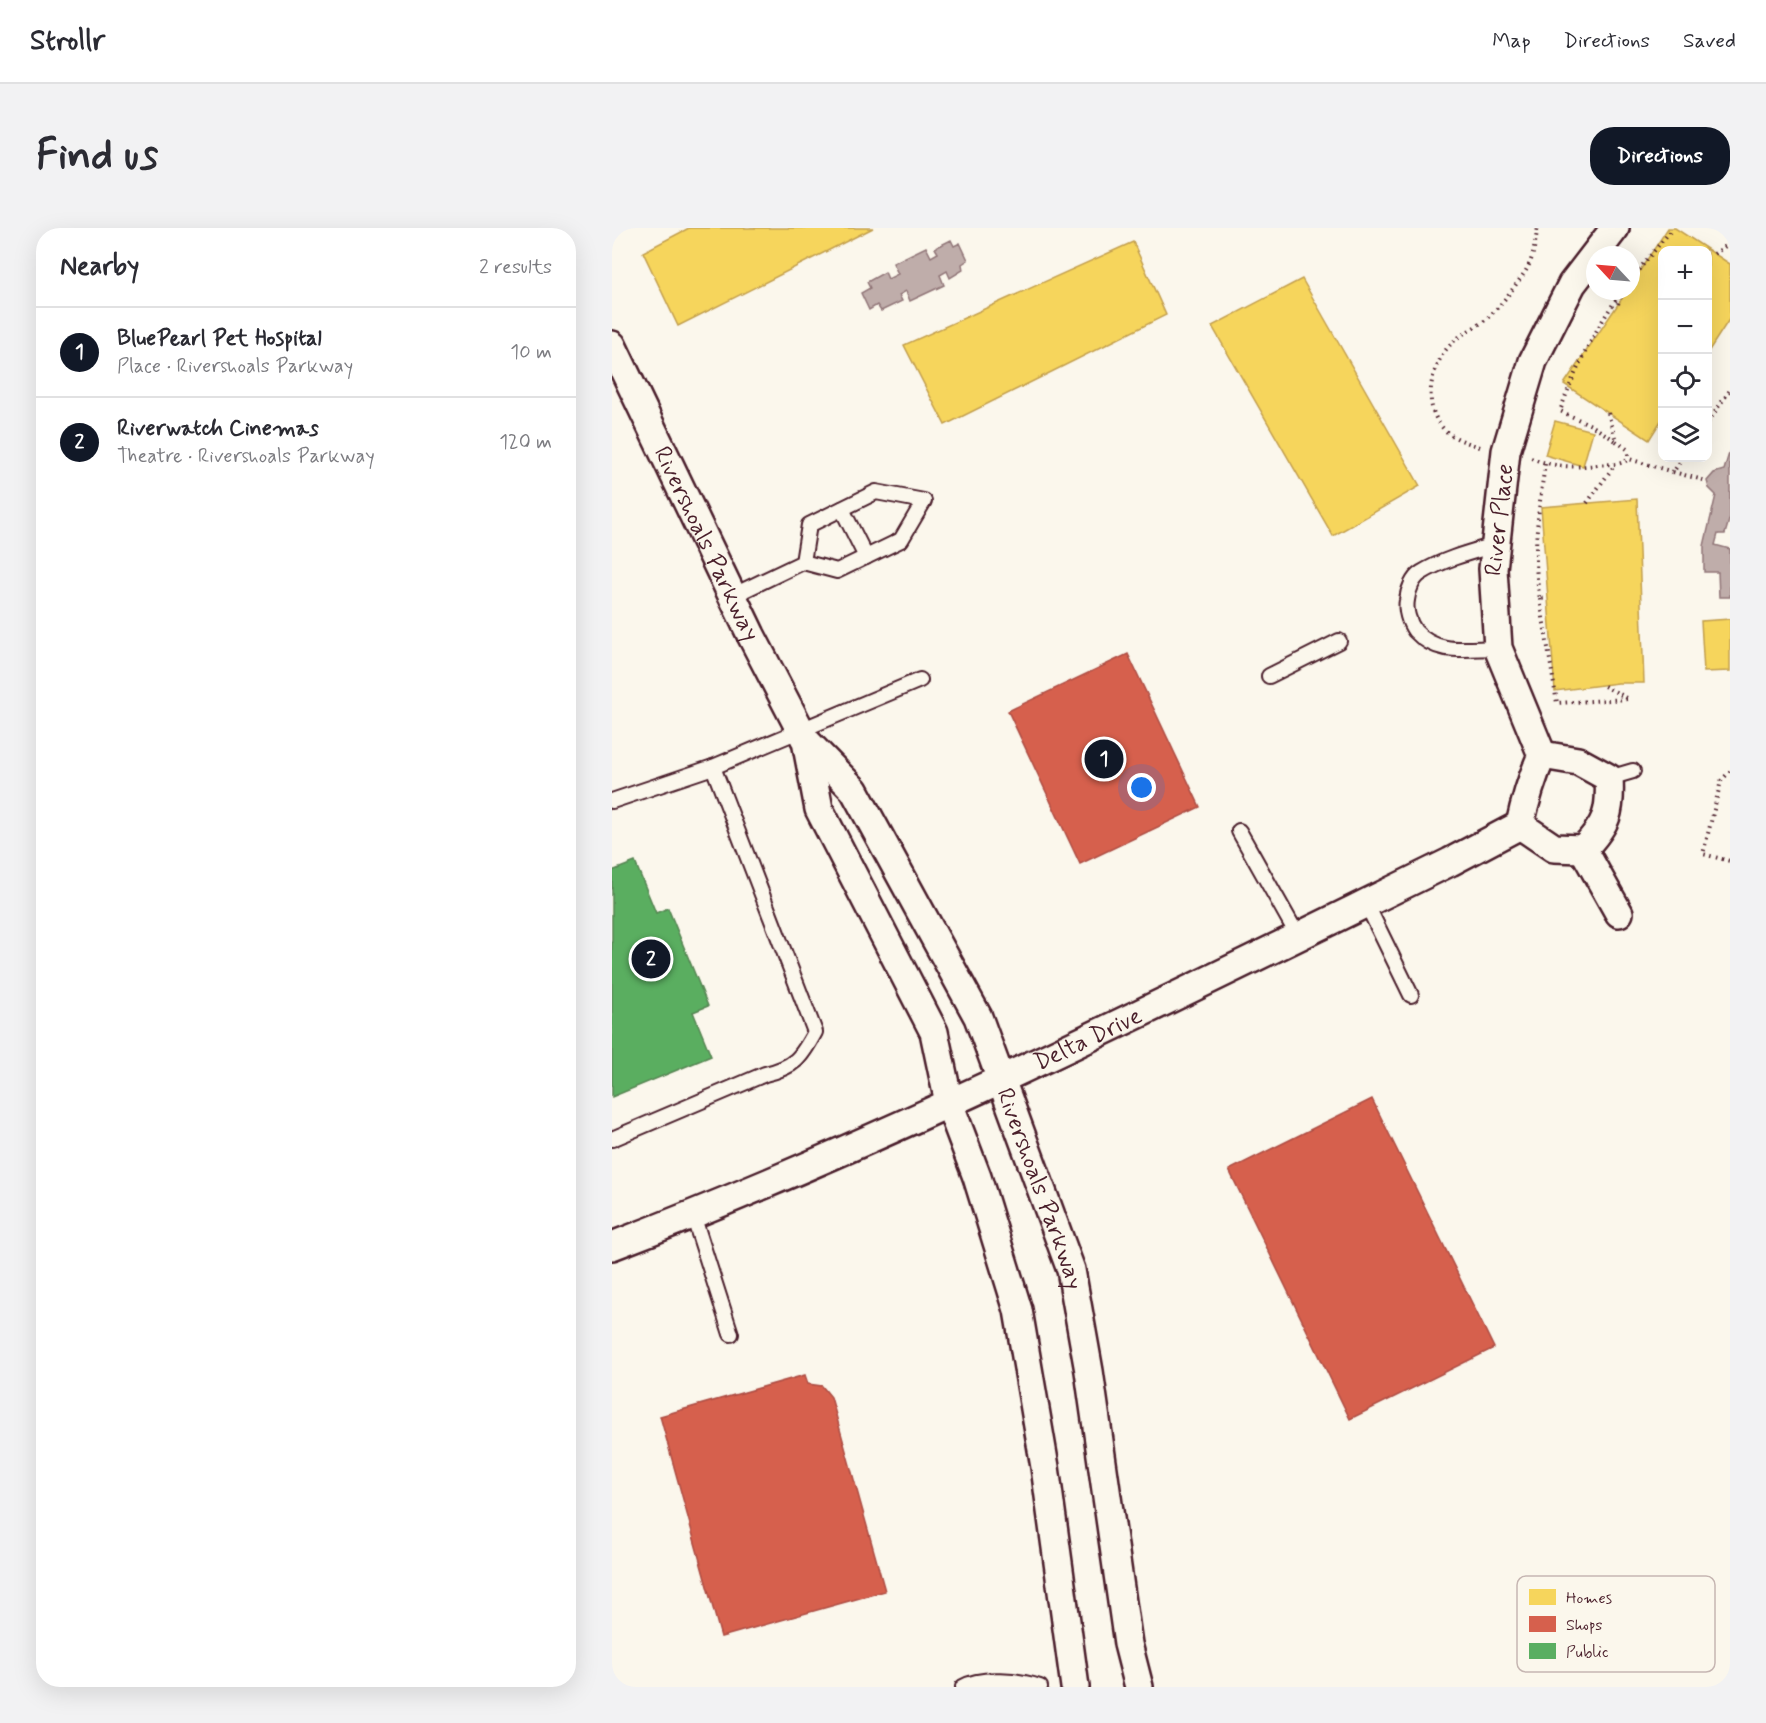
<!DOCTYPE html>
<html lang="en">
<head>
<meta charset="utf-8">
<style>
  body { margin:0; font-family:Mynerve,sans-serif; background:#f2f2f3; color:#2b2b33 }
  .controls { position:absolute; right:18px; top:18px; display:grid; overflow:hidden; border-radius:12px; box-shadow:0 6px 24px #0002 }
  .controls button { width:54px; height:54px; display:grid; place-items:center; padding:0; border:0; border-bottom:2px solid #e1e1e2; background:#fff; color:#2b2b33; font:30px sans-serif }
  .compass { position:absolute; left:974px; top:18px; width:54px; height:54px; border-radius:50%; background:#fff; box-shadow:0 6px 24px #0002; rotate:296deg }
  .you { position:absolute; left:530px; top:560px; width:21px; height:21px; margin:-15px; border:4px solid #fff; border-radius:50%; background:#1a73e8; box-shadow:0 0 0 9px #1a73e833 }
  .badge { display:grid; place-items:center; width:39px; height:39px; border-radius:50%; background:#111827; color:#fff; font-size:20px; font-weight:700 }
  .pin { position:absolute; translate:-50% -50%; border:3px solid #fff; box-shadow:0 2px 6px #0006 }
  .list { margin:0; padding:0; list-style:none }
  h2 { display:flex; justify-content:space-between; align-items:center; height:78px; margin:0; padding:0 24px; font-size:26px }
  h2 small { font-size:20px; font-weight:400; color:#7c7c81 }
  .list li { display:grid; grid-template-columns:39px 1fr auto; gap:18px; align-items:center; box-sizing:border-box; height:90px; padding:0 24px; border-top:2px solid #e1e1e2 }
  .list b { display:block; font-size:22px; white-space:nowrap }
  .list p { margin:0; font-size:20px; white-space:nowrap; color:#7c7c81 }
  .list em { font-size:20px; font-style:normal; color:#7c7c81 }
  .icon { flex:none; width:33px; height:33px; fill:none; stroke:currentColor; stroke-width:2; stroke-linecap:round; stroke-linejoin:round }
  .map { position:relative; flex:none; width:1118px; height:1459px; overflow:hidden; border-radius:24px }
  header { display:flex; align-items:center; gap:36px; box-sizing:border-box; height:84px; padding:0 30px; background:#fff; border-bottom:2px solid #e1e1e2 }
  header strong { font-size:28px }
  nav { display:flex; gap:33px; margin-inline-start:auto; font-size:21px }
  .intro { display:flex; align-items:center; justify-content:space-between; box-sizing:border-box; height:144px; padding:0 36px }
  h1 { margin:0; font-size:42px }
  .button { padding:15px 27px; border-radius:24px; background:#111827; color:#fff; font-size:21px; font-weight:700 }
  main { display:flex; gap:36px; padding:0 36px }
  aside { flex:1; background:#fff; border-radius:24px; box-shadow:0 6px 24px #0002 }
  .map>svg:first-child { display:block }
</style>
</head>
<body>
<header>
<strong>Strollr</strong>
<nav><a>Map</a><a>Directions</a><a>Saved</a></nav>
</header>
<div class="intro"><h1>Find us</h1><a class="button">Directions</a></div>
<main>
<aside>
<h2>Nearby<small>2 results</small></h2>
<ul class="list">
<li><span class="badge">1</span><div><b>BluePearl Pet Hospital</b><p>Place · Rivershoals Parkway</p></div><em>10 m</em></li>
<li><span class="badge">2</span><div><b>Riverwatch Cinemas</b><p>Theatre · Rivershoals Parkway</p></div><em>120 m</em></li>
</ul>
</aside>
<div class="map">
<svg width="1118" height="1459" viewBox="0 0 1118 1459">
  <rect width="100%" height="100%" fill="#fbf7ec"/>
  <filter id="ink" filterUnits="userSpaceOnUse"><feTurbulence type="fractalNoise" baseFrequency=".0167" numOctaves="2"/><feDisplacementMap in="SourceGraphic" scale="12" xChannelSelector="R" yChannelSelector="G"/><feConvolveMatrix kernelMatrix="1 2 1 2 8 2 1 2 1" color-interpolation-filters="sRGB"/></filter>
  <g filter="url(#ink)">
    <g fill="#bfadaa" stroke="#907477" stroke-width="1.5">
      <path d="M 339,12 L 342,18 L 348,15 L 356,32 L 350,36 L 351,42 L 338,50 L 335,43 L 328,47 L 332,57 L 298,73 L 294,63 L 287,67 L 290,73 L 269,83 L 265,77 L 257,82 L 249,65 L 258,60 L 255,54 L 273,44 L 276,51 L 286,46 L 281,35 L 314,19 L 319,29 L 326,25 L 323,20 Z"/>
      <path d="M 1118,222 L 1118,289 L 1113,306 L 1106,306 L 1103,317 L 1118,321 L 1118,369 L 1107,369 L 1106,344 L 1092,344 L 1092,318 L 1104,267 L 1097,260 L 1095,253 L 1102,245 L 1112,242 Z"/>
    </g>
    <g fill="#f6d55c" stroke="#c29e4d" stroke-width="1.5">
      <path d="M 77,0 L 261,0 L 66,98 L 31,24 Z"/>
      <path d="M 1056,0 L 1063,0 L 1118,36 L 1118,90 L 1096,124 L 1096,22 L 1050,22 L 1050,191 L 1037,212 L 952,156 L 1015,63 L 1019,63 L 1019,56 Z"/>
      <path d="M 521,14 L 554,87 L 333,197 L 292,117 Z"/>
      <path d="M 690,51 L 808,258 L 721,308 L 600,98 Z"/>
      <path d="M 943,193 L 981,203 L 971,238 L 933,227 Z"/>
      <path d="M 1025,271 L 1032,455 L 1006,455 L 943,463 L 929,279 Z"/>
      <path d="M 1118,391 L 1118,443 L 1092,444 L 1089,393 Z"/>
    </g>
    <g fill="#d6604d" stroke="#ac4c43" stroke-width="1.5">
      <path d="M 516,426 L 588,579 L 468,636 L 396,483 Z"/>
      <path d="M 760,871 L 882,1120 L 738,1191 L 617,942 Z"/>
      <path d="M 193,1147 L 196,1156 L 210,1158 L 219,1169 L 273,1363 L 109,1409 L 48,1188 Z"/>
    </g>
    <path fill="#5aae61" stroke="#558351" stroke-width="1.5" d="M 23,634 L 44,685 L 56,680 L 96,778 L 81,784 L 99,828 L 0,869 L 0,643 Z"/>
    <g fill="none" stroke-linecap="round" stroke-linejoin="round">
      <g stroke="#4a1f2b" stroke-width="18">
        <g id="lane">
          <path d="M 230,281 L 254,329"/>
          <path d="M 883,317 C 859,324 832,331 809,345 C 801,350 796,362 795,372 C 793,382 797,395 803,403 C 826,428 855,420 886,420"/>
          <path d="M 120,368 L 191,334 L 225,343 L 289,312 L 312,273 L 264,264 L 197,297 L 191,334"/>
          <path d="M 657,448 L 727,413"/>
          <path d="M 997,550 L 1021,543"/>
          <path d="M 0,573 L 101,539 L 308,452"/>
          <path d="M 627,603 L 686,708"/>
          <path d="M 754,675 L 799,767"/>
          <path d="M 0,911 L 153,846 C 183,839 189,830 203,804 L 101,539"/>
          <path d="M 81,987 L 119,1106"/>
          <path d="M 351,1459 C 369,1448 408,1452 428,1459"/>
        </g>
      </g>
      <g stroke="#4a1f2b" stroke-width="32">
        <g id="street">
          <path id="s1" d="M 0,117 L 139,407 L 194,513 L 242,562 L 366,789 L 459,1042 L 477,1143 L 516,1416 L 527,1459"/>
          <path d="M 194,513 L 207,581 L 322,804 L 337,875 L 365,949 L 406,1082 L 433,1239 L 463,1459"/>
          <path id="s2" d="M 908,597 C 913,573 920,550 930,527 L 886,420 L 881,341 L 894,223 L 921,133 L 960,56 L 1003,0"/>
          <path d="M 908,597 L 942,620 L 971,621 C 995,596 999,584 997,550 L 966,533 L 930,527"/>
          <path d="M 971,621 L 1007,685"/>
          <path id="s3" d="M 0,1018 C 287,908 562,769 838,634 L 908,597"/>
        </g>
      </g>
      <g stroke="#4a1f2b" stroke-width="4" stroke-dasharray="1.5 4.5" stroke-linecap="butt">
        <path d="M 1102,26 L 1118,15"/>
        <path d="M 1019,51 L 1061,0"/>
        <path d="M 1006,76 L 1009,67"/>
        <path d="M 996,185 L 1004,213 L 979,197 L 948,183 C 964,139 983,101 1010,63"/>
        <path d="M 1096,194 L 1118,162"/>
        <path d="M 1004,213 L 1015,221 L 1017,231"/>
        <path d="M 868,219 C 857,215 845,212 835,204 C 809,182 817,140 838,117 C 847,107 861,101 872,93 C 885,82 898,65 908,51 C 923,32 921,21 926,0"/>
        <path d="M 919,230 C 942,239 962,240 985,237 C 998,235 1005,239 1017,231 L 1061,244 L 1071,230"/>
        <path d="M 933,236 C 927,281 919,325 928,371 L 936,370"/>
        <path d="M 1061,244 L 1095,253"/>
        <path d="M 975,275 L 1002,238"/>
        <path d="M 928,371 L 945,475 L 1017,471 L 990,457"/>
        <path d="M 1118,543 L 1109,553 L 1091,626 L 1118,633"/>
      </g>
      <use href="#lane" stroke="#fbf7ec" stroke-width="14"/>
      <use href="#street" stroke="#fbf7ec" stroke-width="27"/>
    </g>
  </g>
  <g text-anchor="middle" stroke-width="6" stroke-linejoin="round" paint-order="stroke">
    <g font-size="24" fill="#4a1f2b" stroke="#fbf7ec">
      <text dy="8" stroke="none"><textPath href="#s2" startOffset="318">River Place</textPath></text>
      <text dy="8" stroke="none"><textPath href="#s1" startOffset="220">Rivershoals Parkway</textPath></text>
      <text dy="8" stroke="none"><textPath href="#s3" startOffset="519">Delta Drive</textPath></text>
      <text dy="8" stroke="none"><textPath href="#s1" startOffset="951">Rivershoals Parkway</textPath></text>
    </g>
  </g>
  <rect x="905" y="1348" width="198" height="96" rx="9" fill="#fbf7ec" stroke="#c6b6b2" stroke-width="1.5"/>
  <rect x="917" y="1361" width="27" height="16" fill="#f6d55c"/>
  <rect x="917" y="1388" width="27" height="16" fill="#d6604d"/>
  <rect x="917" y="1415" width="27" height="16" fill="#5aae61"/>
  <g font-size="16" fill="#4a1f2b">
    <text x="954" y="1375">Homes</text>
    <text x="954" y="1402">Shops</text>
    <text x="954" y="1429">Public</text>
  </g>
</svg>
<div class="controls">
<button>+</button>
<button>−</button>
<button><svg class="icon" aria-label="locate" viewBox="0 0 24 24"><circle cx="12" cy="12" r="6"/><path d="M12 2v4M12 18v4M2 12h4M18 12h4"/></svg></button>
<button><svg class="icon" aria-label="layers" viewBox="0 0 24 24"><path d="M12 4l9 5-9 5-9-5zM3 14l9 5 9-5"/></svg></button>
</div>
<svg class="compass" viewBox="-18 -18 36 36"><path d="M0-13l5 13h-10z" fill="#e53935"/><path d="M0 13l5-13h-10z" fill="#7c7c81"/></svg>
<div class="you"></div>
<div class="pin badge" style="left:492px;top:531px">1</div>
<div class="pin badge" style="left:39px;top:731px">2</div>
</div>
</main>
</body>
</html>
